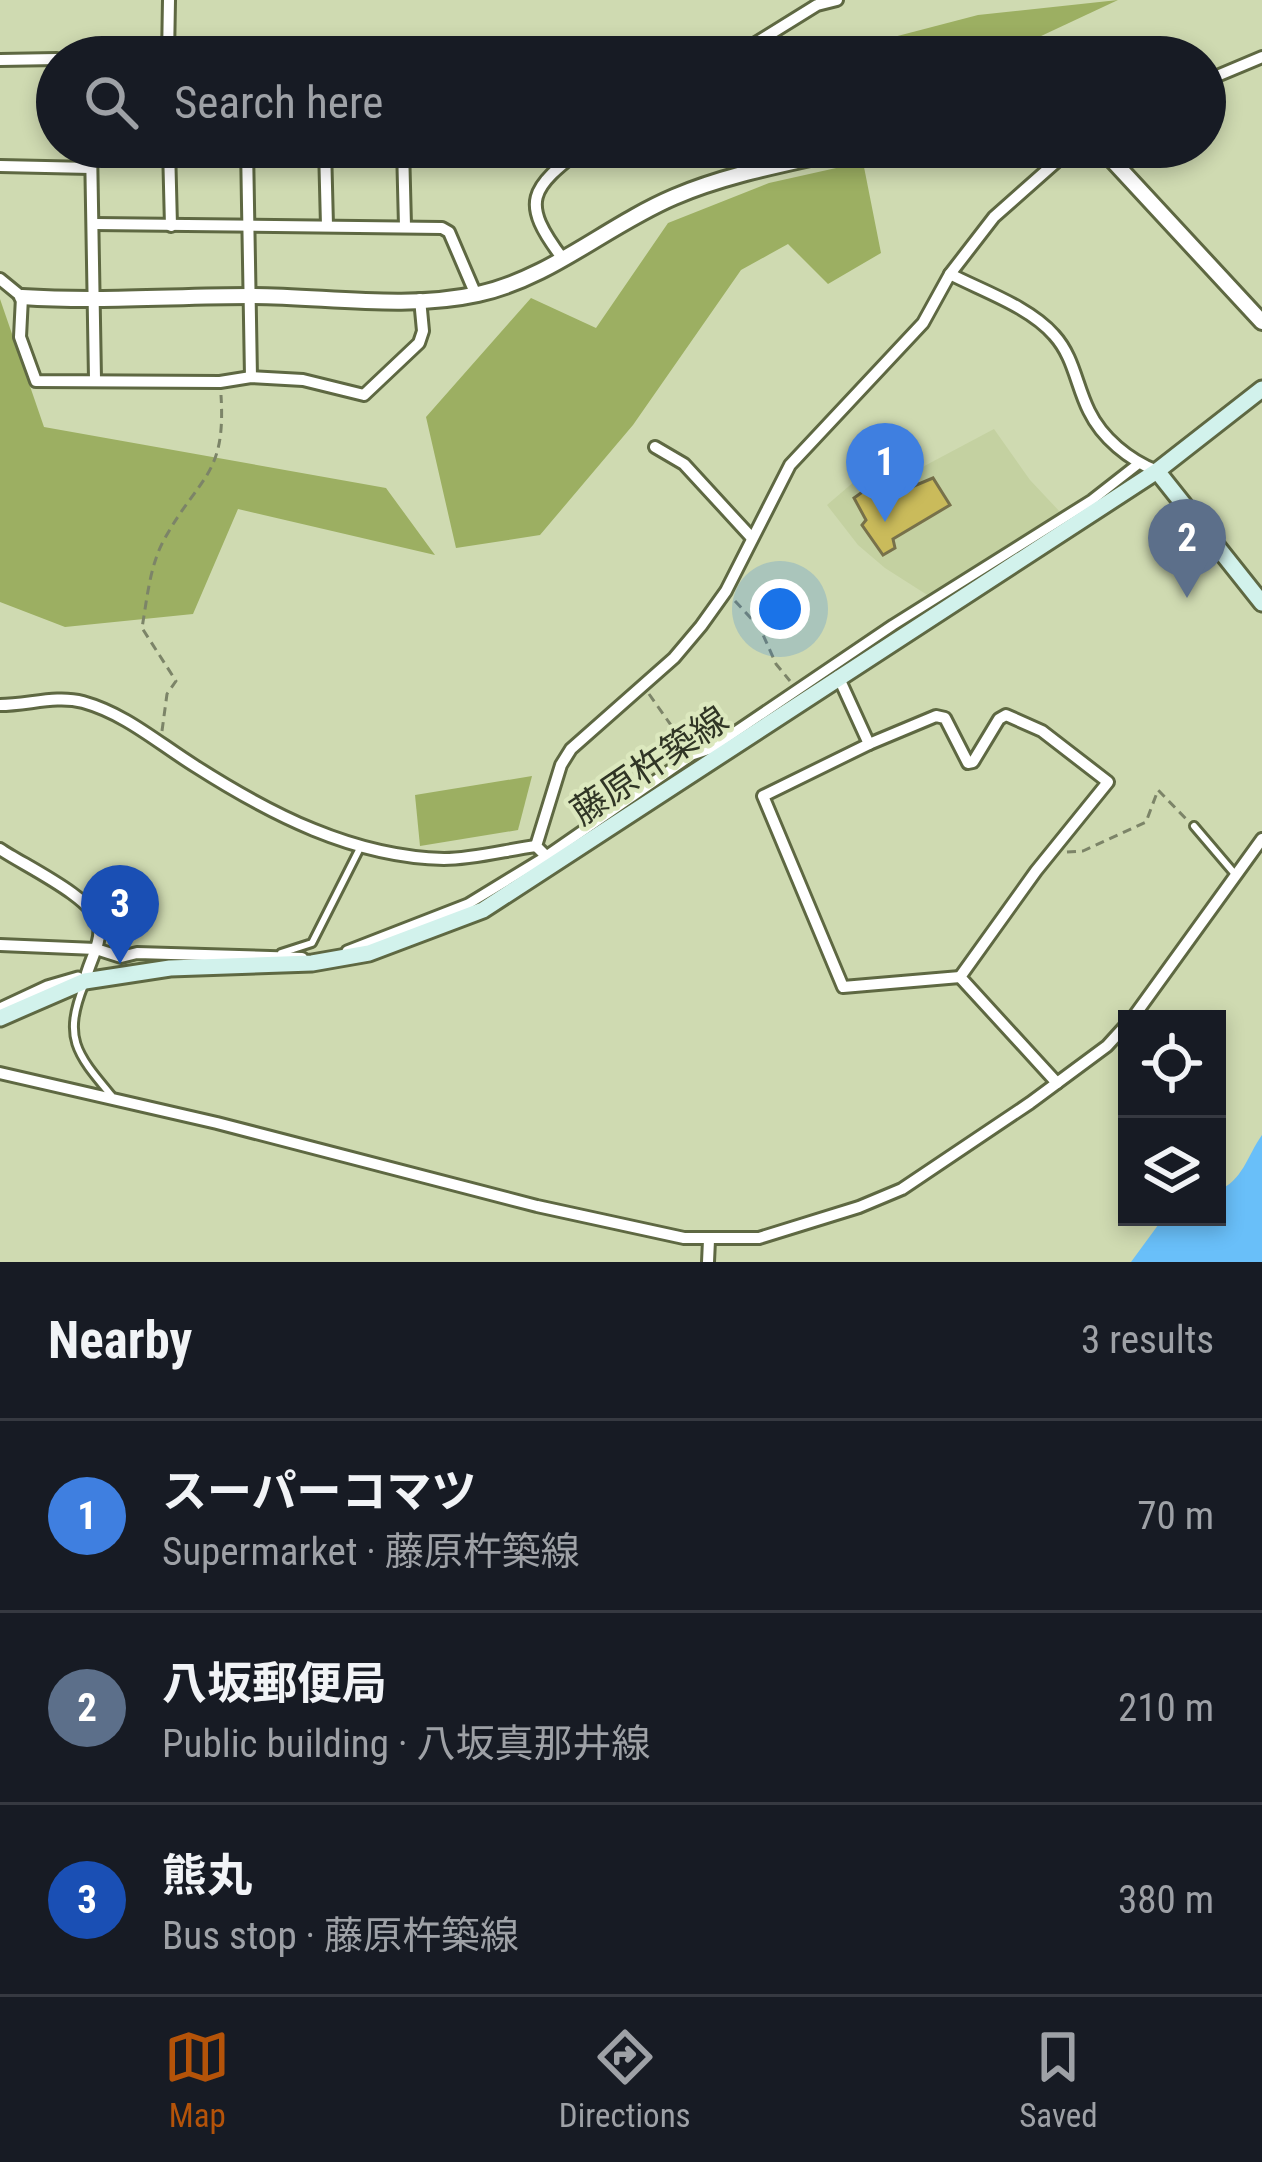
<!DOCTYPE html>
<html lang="en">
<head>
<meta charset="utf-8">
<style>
  body { margin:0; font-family:"Roboto Condensed","Noto Sans JP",sans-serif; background:#242831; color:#f1f3f6 }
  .controls { position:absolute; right:36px; bottom:36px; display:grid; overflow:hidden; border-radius:0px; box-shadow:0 6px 18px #0003 }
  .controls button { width:108px; height:108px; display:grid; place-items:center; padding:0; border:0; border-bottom:3px solid #363941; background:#171b24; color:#f1f3f6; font:60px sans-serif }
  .you { position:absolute; left:780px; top:609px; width:42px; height:42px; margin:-30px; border:9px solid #fff; border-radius:50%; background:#1a73e8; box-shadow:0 0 0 18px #1a73e833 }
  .badge { display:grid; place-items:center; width:78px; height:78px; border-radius:50%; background:#b45309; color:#fff; font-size:39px; font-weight:700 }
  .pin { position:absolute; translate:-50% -99px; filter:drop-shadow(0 3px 6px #0008) }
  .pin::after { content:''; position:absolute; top:63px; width:42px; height:36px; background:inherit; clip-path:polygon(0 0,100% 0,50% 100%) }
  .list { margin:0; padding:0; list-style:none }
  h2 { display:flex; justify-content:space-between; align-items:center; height:156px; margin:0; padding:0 48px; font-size:51px }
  h2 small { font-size:39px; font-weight:400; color:#9ea1a6 }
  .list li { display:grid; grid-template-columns:78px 1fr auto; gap:36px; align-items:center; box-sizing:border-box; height:192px; padding:0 48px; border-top:3px solid #363941 }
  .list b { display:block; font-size:45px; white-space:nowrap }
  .list p { margin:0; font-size:39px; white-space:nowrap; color:#9ea1a6 }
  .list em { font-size:39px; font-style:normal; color:#9ea1a6 }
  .icon { flex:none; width:66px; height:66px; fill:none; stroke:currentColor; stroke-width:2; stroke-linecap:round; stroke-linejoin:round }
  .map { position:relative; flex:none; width:1262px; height:1262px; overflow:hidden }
  .search { position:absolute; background:#171b24; box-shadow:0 6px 18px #0003; left:36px; right:36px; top:36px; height:132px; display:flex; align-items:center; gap:30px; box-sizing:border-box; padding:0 42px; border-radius:66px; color:#9ea1a6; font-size:45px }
  .sheet { height:732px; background:#171b24 }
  nav { display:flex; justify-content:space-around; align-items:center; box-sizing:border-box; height:168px; border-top:3px solid #363941; background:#171b24; font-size:33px; color:#9ea1a6 }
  nav a { display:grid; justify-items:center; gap:6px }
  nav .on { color:#b45309 }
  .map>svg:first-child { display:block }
</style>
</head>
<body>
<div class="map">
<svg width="1262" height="1262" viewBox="0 0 1262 1262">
  <rect width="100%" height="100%" fill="#cfdab1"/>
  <path fill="#c4d1a1" d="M 994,429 L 1030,480 L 1061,513 L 932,598 L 885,568 L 858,545 L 827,505 L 892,449 L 915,471 Z"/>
  <g fill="#9caf62">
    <path d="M 1118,0 L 996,57 L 817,57 L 978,15 Z"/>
    <path d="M 863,162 L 881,253 L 828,284 L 788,244 L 741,270 L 633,425 L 540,535 L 456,548 L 426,417 L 531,298 L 596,328 L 668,223 L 769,183 Z"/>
    <path d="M 0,299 L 44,427 L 386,488 L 435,555 L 238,509 L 193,614 L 65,627 L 0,602 Z"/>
    <path d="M 532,776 L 518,830 L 420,846 L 415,795 Z"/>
  </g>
  <path fill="#69bff9" d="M 1262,1135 L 1262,1262 L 1131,1262 L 1164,1217 L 1217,1217 L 1217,1191 C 1243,1181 1247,1156 1262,1135 Z"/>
  <path fill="#cabb5b" stroke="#77714a" stroke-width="3" d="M 903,463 L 914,486 L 933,478 L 950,505 L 893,539 L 895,548 L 883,555 L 862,525 L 866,520 L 854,498 Z"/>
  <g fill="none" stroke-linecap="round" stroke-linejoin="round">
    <g stroke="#5e6842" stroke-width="12">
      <g id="service">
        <path d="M 1194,826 L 1234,873"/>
        <path d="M 281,953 L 312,943 L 361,846"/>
        <path d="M 84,985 C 63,1038 76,1053 111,1095"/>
      </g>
    </g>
    <g stroke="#5e6842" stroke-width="15">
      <g id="pedestrian">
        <path d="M 347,951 L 468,904 L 545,857 L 692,755 L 710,749 L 893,625 L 1092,500 L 1138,464"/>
        <path d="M 0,1008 L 47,986 L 78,977"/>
      </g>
    </g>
    <g stroke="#5e6842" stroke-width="16">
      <g id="minor">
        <path d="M 168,57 L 169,0"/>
        <path d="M 387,57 L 506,57"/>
        <path d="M 733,57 L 817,5 L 837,0"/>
        <path d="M 0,60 L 57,59"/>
        <path d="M 1205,81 L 1262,57"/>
        <path d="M 91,147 L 95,379"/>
        <path d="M 169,147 L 171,226"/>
        <path d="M 247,147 L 251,377"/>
        <path d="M 325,147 L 327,226"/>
        <path d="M 403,147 L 405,226"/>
        <path d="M 0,166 L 91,168"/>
        <path d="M 94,224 L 442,228 L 449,232 L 476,295"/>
        <path d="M 563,259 C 519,201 530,189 584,147"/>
        <path d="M 950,274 C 983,291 1030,307 1054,335 C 1074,357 1076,385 1089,411 C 1102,438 1129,460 1157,471"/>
        <path d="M 0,279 L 22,297 L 20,337 L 36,381 L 220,382 L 251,377 L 303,380 L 364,395 L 419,343 L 423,331 L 420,299"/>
        <path d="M 655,447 L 684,464 L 752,538"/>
        <path d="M 838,676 L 869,744 L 763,796 L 843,987 L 960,977"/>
        <path d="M 0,705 C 28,705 56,695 83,702 C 126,714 158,743 195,766 C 270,814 353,857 444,859 C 474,859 506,850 536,846"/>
        <path d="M 869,744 L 936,716 L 945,718 L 968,763 L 973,762 L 999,719 L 1006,715 L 1042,731 L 1108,782 L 1036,871 L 960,977 L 1057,1083"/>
        <path d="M 0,849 C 23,865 95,898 99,925 C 102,944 88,963 85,981"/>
        <path d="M 554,864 L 536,846 L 561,765 L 571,749 L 674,658 L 701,626 L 726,591 L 790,465 L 923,323 L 950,274 L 994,217 L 1073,147"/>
        <path d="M 0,945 L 96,949 L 121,957 L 137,953 L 302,958"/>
        <path d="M 1132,1019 L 1262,839"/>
        <path d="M 0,1073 L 217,1123 L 537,1206 L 684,1238 L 759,1238 L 859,1207 L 902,1189 L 1030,1103 L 1107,1046 L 1127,1024"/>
        <path d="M 708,1262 L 709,1240"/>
      </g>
    </g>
    <g stroke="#5e6842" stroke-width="20">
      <g id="tertiary">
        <path d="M 1100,147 L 1262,322"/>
        <path d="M 22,297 C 99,302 174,296 250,296 C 324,296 406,310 478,294 C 551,278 606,226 674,197 C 732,172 797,162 859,147"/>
      </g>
    </g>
    <g stroke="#5e6842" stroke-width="21">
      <g id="secondary">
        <path d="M 1157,471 L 1262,603"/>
        <path d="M 0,1018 L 85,981 L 170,968 L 312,963 L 369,953 L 483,910 L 1157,471 L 1262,389"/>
      </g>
    </g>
    <g stroke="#7c8468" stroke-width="3" stroke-dasharray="9 6" stroke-linecap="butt">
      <path d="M 735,601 L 760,628 L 776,664 L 790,681"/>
      <path d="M 649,694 L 685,745"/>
      <path d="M 162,731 L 167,694 L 176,681 L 142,628 C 147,599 150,564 165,538 C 200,475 226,476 221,395"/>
      <path d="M 1067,852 L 1083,851 L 1146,822 L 1158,790 L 1189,822"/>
    </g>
    <use href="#service" stroke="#fff" stroke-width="6"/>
    <use href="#pedestrian" stroke="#fff" stroke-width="9"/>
    <use href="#minor" stroke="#fff" stroke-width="10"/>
    <use href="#tertiary" stroke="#fff" stroke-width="14"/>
    <use href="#secondary" stroke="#d2f2ec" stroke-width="15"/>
  </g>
  <g text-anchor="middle" stroke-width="9" stroke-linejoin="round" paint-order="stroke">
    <g font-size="36" fill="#303525" stroke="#dce8be">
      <text transform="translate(649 765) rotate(-34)" y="13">藤原杵築線</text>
    </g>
  </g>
</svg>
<div class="controls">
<button><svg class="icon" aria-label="locate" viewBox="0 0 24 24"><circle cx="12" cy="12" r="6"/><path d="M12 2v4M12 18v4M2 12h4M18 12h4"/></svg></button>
<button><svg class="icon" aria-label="layers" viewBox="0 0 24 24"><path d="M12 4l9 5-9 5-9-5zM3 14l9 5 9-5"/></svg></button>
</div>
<div class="you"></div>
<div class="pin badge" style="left:885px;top:522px;background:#3f7fe0">1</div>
<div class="pin badge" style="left:1187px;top:598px;background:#5c6f8a">2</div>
<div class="pin badge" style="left:120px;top:964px;background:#1a4fb4">3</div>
<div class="search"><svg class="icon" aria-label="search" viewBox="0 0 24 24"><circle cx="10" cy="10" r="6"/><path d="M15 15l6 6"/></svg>Search here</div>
</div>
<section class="sheet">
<h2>Nearby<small>3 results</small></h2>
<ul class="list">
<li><span class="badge" style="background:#3f7fe0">1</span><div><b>スーパーコマツ</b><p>Supermarket · 藤原杵築線</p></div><em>70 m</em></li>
<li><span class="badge" style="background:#5c6f8a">2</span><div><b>八坂郵便局</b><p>Public building · 八坂真那井線</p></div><em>210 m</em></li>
<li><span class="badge" style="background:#1a4fb4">3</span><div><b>熊丸</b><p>Bus stop · 藤原杵築線</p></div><em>380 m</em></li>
</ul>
</section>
<nav>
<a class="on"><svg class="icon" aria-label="map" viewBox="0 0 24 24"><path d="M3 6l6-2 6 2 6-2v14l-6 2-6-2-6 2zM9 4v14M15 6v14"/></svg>Map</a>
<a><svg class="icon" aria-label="directions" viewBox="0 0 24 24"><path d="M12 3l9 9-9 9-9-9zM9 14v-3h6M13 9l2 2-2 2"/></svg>Directions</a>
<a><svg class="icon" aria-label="saved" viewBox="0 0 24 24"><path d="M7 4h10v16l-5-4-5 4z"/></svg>Saved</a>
</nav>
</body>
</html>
